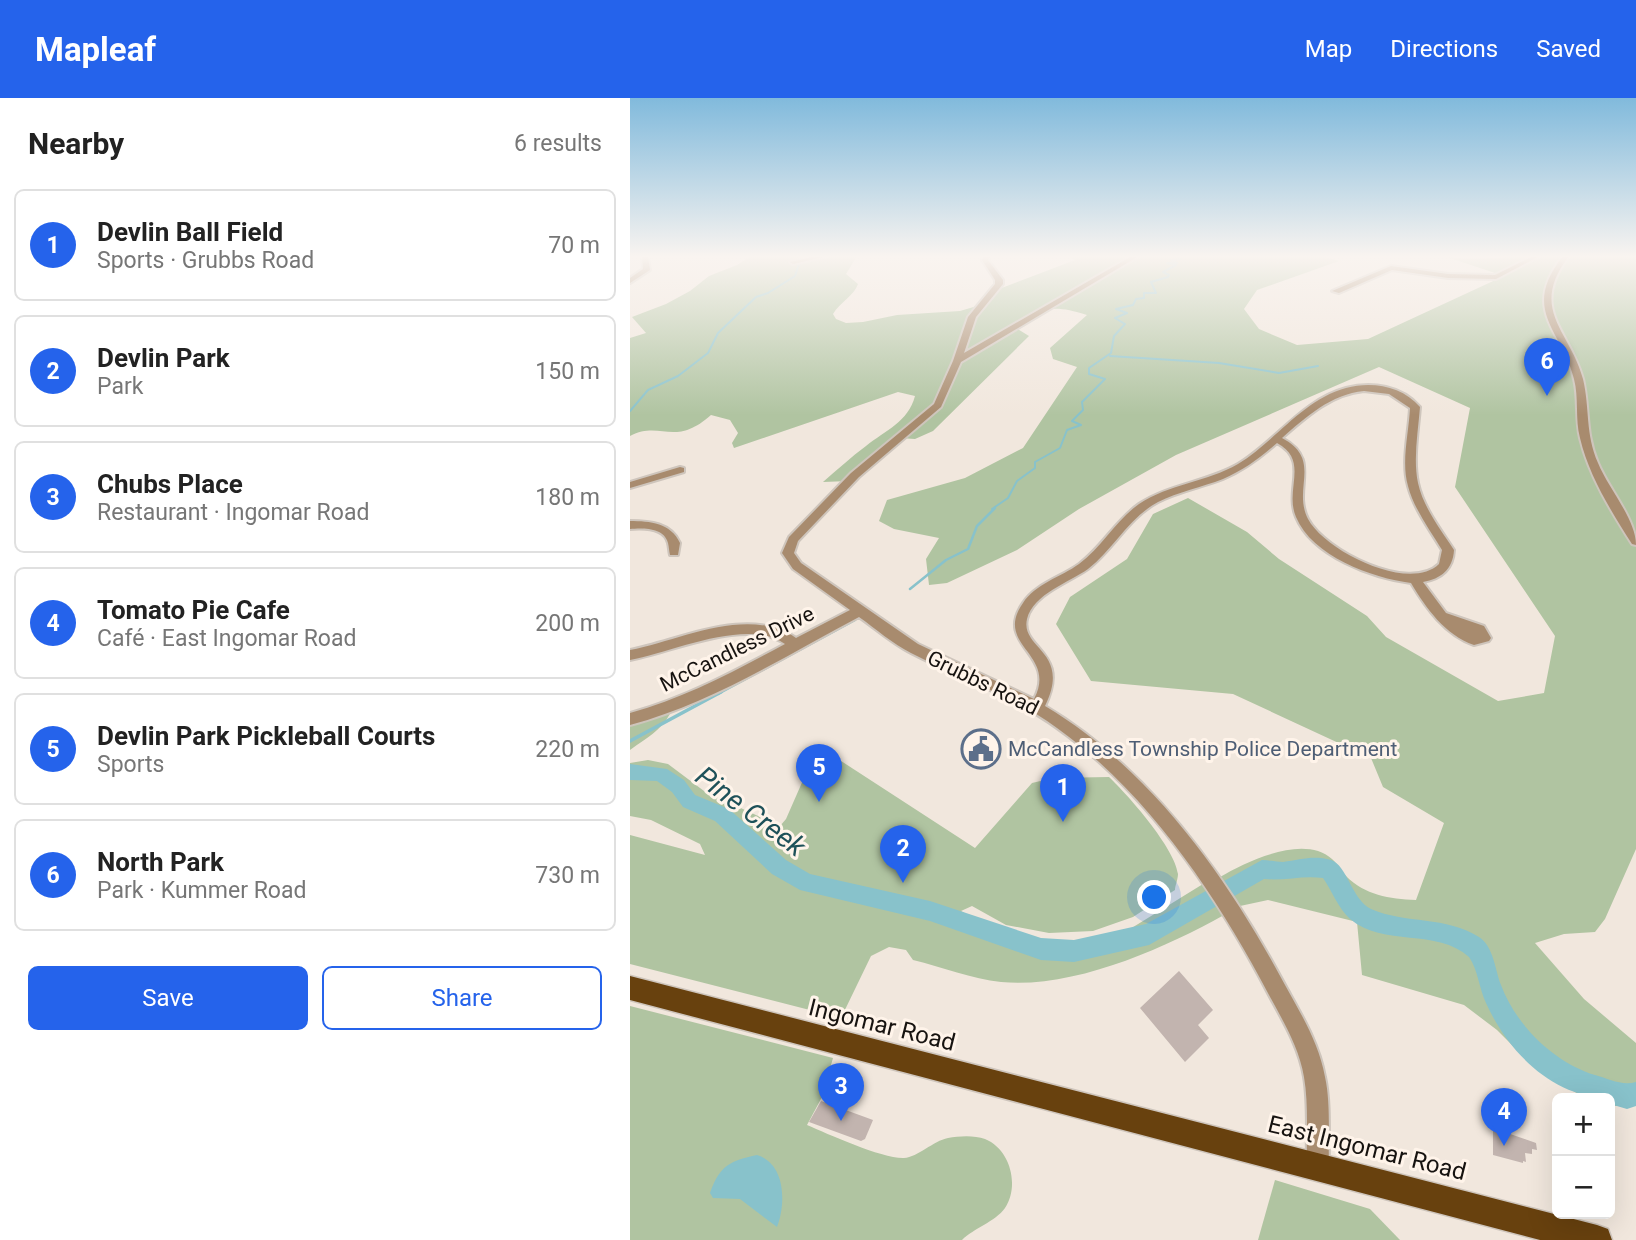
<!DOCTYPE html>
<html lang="en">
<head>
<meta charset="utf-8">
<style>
  body { margin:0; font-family:Roboto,sans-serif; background:#f6f6f6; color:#222 }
  .controls { position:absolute; right:21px; bottom:21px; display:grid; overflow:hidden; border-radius:10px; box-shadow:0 7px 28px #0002 }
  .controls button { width:63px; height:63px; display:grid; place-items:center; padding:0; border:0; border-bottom:2px solid #e0e0e0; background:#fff; color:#222; font:35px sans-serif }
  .you { position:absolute; left:525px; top:800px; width:24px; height:24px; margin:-18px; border:5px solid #fff; border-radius:50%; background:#1a73e8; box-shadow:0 0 0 10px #1a73e833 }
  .badge { display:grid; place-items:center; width:46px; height:46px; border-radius:50%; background:#2563eb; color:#fff; font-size:23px; font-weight:700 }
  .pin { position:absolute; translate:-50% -58px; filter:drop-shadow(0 2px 4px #0008) }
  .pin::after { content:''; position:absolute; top:37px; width:24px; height:21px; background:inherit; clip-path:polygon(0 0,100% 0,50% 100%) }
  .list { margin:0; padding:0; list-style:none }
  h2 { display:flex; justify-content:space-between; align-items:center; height:91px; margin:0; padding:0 28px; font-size:30px }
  h2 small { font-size:23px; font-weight:400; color:#767676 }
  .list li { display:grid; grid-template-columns:46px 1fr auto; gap:21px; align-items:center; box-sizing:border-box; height:112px; margin:0 14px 14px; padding:0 14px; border:2px solid #e0e0e0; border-radius:10px }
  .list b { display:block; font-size:26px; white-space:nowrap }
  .list p { margin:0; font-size:23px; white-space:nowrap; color:#767676 }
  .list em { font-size:23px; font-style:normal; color:#767676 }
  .actions { display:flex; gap:14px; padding:21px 28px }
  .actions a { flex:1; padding:16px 0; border:2px solid #2563eb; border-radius:10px; text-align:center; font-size:24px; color:#2563eb }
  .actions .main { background:#2563eb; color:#fff }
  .map { position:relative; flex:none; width:1006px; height:1142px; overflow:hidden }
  header { display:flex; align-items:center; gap:42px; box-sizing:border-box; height:98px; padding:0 35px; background:#2563eb; color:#fff }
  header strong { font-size:33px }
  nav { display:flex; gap:38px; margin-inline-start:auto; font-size:24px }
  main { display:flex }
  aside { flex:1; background:#fff }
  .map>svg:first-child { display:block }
</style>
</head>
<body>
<header>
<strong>Mapleaf</strong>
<nav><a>Map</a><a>Directions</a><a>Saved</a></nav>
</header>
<main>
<aside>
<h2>Nearby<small>6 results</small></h2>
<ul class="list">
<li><span class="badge">1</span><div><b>Devlin Ball Field</b><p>Sports · Grubbs Road</p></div><em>70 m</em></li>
<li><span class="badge">2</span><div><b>Devlin Park</b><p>Park</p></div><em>150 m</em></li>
<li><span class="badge">3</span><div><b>Chubs Place</b><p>Restaurant · Ingomar Road</p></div><em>180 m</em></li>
<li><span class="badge">4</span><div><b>Tomato Pie Cafe</b><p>Café · East Ingomar Road</p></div><em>200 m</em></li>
<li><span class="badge">5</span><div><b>Devlin Park Pickleball Courts</b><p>Sports</p></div><em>220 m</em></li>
<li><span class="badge">6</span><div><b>North Park</b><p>Park · Kummer Road</p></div><em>730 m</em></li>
</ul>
<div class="actions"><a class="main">Save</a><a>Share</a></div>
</aside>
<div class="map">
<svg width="1006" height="1142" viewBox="0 0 1006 1142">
  <rect width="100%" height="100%" fill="#f1e7dd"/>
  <g fill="#b0c4a1">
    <path d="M 121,158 L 227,158 L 216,176 L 228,186 C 224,198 210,204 203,216 L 206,221 L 216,225 L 233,224 L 267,217 L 330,213 L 357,205 L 369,191 L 445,162 L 439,158 L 692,158 L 709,163 L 627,192 L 614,211 L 629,231 L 667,247 L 738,241 L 874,178 L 814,158 L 836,161 L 903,158 L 1006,158 L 1006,751 L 975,821 L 965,834 L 934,836 L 905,845 L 954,901 L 1006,945 L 1006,1008 L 980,1008 L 980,1000 L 955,1000 L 905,970 L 867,932 L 834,907 L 732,877 L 727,824 L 638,802 L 610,808 L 590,779 C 617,763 674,736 702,761 C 707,765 711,773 716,778 C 735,797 759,801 786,802 L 814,725 L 753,689 L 741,660 L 603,596 L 461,583 L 426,526 L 440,499 L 497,461 L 523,416 L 558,400 L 617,434 L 649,461 L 737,518 L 756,539 L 868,603 L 914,595 L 925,538 L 825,389 L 840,310 L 749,269 L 546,357 L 449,411 L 387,452 L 317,485 L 299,487 L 296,461 L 309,440 L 264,431 L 249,423 L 257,402 L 335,380 L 393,350 L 447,269 L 423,261 L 420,250 L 457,217 C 422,206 412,210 381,227 L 399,238 L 303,333 L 285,341 L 270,340 L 219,383 L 193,384 C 207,372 221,359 236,348 C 256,332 278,324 285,298 L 268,294 L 104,350 L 102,345 L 108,335 L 100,322 L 81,317 C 44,350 31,322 0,338 L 0,240 L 16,235 L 2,219 L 36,206 L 60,193 L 79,178 L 107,167 Z"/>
    <path d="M 44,607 C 35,631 19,638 0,652 L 0,621 Z"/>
    <path d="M 188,648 L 345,750 L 402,685 L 423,680 L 479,679 C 498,697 545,750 548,776 C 548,781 545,788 545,792 L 503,819 L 463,833 L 419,835 L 376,827 L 342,808 L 331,813 L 387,845 L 440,852 L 487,839 L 573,786 L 594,817 C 533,851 443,891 371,884 C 342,881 312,869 283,862 L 276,852 L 259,849 L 241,858 L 211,920 L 0,866 L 0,737 L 75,757 L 70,746 L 21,722 L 0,718 L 0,665 L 18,662 L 38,666 L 74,693 L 150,728 L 156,721 Z"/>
    <path d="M 0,908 L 203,960 L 192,999 L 177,1027 C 198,1036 253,1061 274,1060 C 288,1059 303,1043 318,1040 C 329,1038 344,1037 355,1041 C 380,1051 390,1087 375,1110 C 365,1124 344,1130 332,1142 L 0,1142 Z"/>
    <path d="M 645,1082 L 740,1111 L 770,1142 L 628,1142 Z"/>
  </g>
  <path fill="#88c2cb" d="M 127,1057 C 156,1066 156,1106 147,1129 L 110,1101 L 83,1100 L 80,1095 C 90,1067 100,1063 127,1057 Z"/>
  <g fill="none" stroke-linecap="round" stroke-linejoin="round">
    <g stroke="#88c2cb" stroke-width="2">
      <path d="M 480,258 L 589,265 L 649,275 L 688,268"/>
      <path d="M 0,313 L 18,292 L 48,278 L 78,255 L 88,235 L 126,199 L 138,195 L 165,178 L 170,163"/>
      <path d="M 362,411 L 378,400 L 387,383 L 405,370 L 405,364 L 430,350 L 437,332 L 451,327 L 442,323 L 453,312 L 452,304 L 475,281 L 459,276 L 459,270 L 481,255 L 484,238 L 495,226 L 485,220 L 497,215 L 486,211 L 503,207 L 506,201 L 514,200 L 514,195 L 526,195 L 521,184 L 538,179 L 539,177 L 533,174 L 546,167 L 537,165 L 547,165 L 541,162 L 550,161 L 549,158"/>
    </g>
    <g stroke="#88c2cb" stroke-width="2.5">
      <path d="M 280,491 L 316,462 L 338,451 L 347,428 L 365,410"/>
      <path d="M 88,596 L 225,522"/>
    </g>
    <path stroke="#88c2cb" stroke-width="3.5" d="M 0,643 L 91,594"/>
    <path fill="#88c2cb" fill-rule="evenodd" d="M 0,666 L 37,671 L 54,682 L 65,697 L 99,711 L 156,762 L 180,776 L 300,803 L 411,840 L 444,842 L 516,826 L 632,762 C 639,762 647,764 653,764 C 670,762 683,757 701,762 C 717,767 722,802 741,811 C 775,826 817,818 849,839 C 864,849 865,872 871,887 C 887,929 924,964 965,977 C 979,981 992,988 1006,984 L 1006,1008 L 997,1011 L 980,1006 L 980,1000 C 923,1000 878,954 856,905 C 849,890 848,872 839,859 C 807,830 753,849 720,821 C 708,810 702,793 693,780 C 673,777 655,783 634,781 L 519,847 L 444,864 L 411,862 L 300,823 L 170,792 L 142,776 L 85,723 L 53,709 L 42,694 L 27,683 L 0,682 Z"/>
  </g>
  <g fill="#c2b4af">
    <path d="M 549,873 L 583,912 L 568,927 L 579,940 L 555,964 L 510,910 Z"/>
    <path d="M 191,1003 L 243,1022 L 235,1041 L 231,1043 L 179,1024 Z"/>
    <path d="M 863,1030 L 906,1045 L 907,1052 L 902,1051 L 902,1056 L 895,1055 L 896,1064 L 893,1063 L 893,1065 L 863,1057 Z"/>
  </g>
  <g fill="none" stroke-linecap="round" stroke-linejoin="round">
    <g stroke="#cec5bc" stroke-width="4">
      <g id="minor">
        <path d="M 12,158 L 18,158 L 20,172 L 0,185 L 0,180 L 13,171 Z"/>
        <path d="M 186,158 L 198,158 L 163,166 L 160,164 Z"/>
        <path d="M 354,158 L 360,158 L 358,162 L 373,182 L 373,186 L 346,219 L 334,255 L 502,158 L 509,158 L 331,264 L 311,309 L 229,379 L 168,443 L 164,455 L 171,465 L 288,546 L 404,601 C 428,555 363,548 393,505 C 405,486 431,479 449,466 C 472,449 486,422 509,406 C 539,386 577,384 608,366 C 646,343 672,302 716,290 C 742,283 772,288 790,309 C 788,334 783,361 788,385 C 793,409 811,432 824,452 C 823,471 811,481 793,484 L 816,515 L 854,528 L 861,540 L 859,543 L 844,547 C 815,537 796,510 781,485 C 742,480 682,458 666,419 C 654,391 680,363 647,345 C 630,360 614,372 593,381 C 572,389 548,394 528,404 C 498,420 484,451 458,471 C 440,484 403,496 397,521 C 390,551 442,553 415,608 C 521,671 598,780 655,887 C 671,916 689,945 695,979 C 701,1006 698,1041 699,1069 L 696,1077 L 688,1080 L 680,1077 L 677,1069 C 676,1040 679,1008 674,979 C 669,949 653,923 639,897 C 588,799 517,694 427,630 C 383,598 329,580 281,555 C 263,546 246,531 229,519 C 155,558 82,605 0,627 L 0,615 C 55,600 105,573 155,546 C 117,519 43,554 0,562 L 0,552 C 51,542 118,507 166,540 L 220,512 L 163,471 L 152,455 L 159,439 L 221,375 L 304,306 L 323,263 L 338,219 L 365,186 L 365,182 L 352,162 ZM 734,293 L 759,296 L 780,310 C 779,334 771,364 778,388 C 784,411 800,432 812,452 L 809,466 C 779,495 695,453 678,421 C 662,390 693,362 652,340 C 676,319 701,296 734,293 Z"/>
        <path d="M 903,158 L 910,158 L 866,181 L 818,180 L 762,172 L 709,195 L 702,193 L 761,168 L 818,176 L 865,177 Z"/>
        <path d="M 933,158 L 939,158 C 898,212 940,232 953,281 C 960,311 955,335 968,365 C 978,390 1006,421 1006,447 L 1002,446 C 981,413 959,378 950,340 C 945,321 949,300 944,281 C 932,231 890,213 933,158 Z"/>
        <path d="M 50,369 L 54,370 L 54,374 L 0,390 L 0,384 Z"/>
        <path d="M 0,423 C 20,423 41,425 50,445 L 48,457 L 40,457 C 39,453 39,449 38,445 C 34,429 12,430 0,431 Z"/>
      </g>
    </g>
    <g stroke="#cec5bc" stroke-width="3">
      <path id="major" d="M 0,878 L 967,1127 L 978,1131 L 982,1142 L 910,1142 L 0,902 Z"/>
    </g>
    <use href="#minor" fill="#a88b6e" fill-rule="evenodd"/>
    <use href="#major" fill="#68410e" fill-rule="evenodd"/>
  </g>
  <linearGradient id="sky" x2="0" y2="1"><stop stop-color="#81badc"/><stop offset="0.5" stop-color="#f9f4f0"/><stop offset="1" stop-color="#f9f4f0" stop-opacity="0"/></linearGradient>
  <rect width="1006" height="317" fill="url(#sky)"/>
  <defs>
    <g id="civic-ring" transform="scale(2.0125)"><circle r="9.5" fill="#fff4ea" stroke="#5c6f8a" stroke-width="1.5"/><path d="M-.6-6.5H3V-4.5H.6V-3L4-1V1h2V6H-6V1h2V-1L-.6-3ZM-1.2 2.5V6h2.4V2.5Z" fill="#5c6f8a"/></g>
  </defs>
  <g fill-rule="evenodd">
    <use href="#civic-ring" x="351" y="651"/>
  </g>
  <g text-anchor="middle" stroke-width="6" stroke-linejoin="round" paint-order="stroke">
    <g font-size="21" fill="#171310" stroke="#fff4ea">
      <text transform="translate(107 551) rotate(-26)" y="7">McCandless Drive</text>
      <text transform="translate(353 585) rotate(26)" y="7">Grubbs Road</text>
    </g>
    <g font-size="21" fill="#4e5e75" stroke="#fff4ea" text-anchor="start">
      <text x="378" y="658">McCandless Township Police Department</text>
    </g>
    <g font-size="24" fill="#171310" stroke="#fff4ea">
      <text transform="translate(252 927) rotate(14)" y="8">Ingomar Road</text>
      <text transform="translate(737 1050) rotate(14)" y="8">East Ingomar Road</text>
    </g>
    <g font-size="28" font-style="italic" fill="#1e5159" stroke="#fff4ea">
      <text transform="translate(121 713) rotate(37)" y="10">Pine Creek</text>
    </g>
  </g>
</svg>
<div class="controls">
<button>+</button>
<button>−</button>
</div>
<div class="you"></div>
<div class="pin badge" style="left:433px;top:724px">1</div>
<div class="pin badge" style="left:273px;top:785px">2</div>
<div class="pin badge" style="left:211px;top:1023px">3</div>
<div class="pin badge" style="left:874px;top:1048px">4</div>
<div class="pin badge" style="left:189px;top:704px">5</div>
<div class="pin badge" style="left:917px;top:298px">6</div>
</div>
</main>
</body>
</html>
